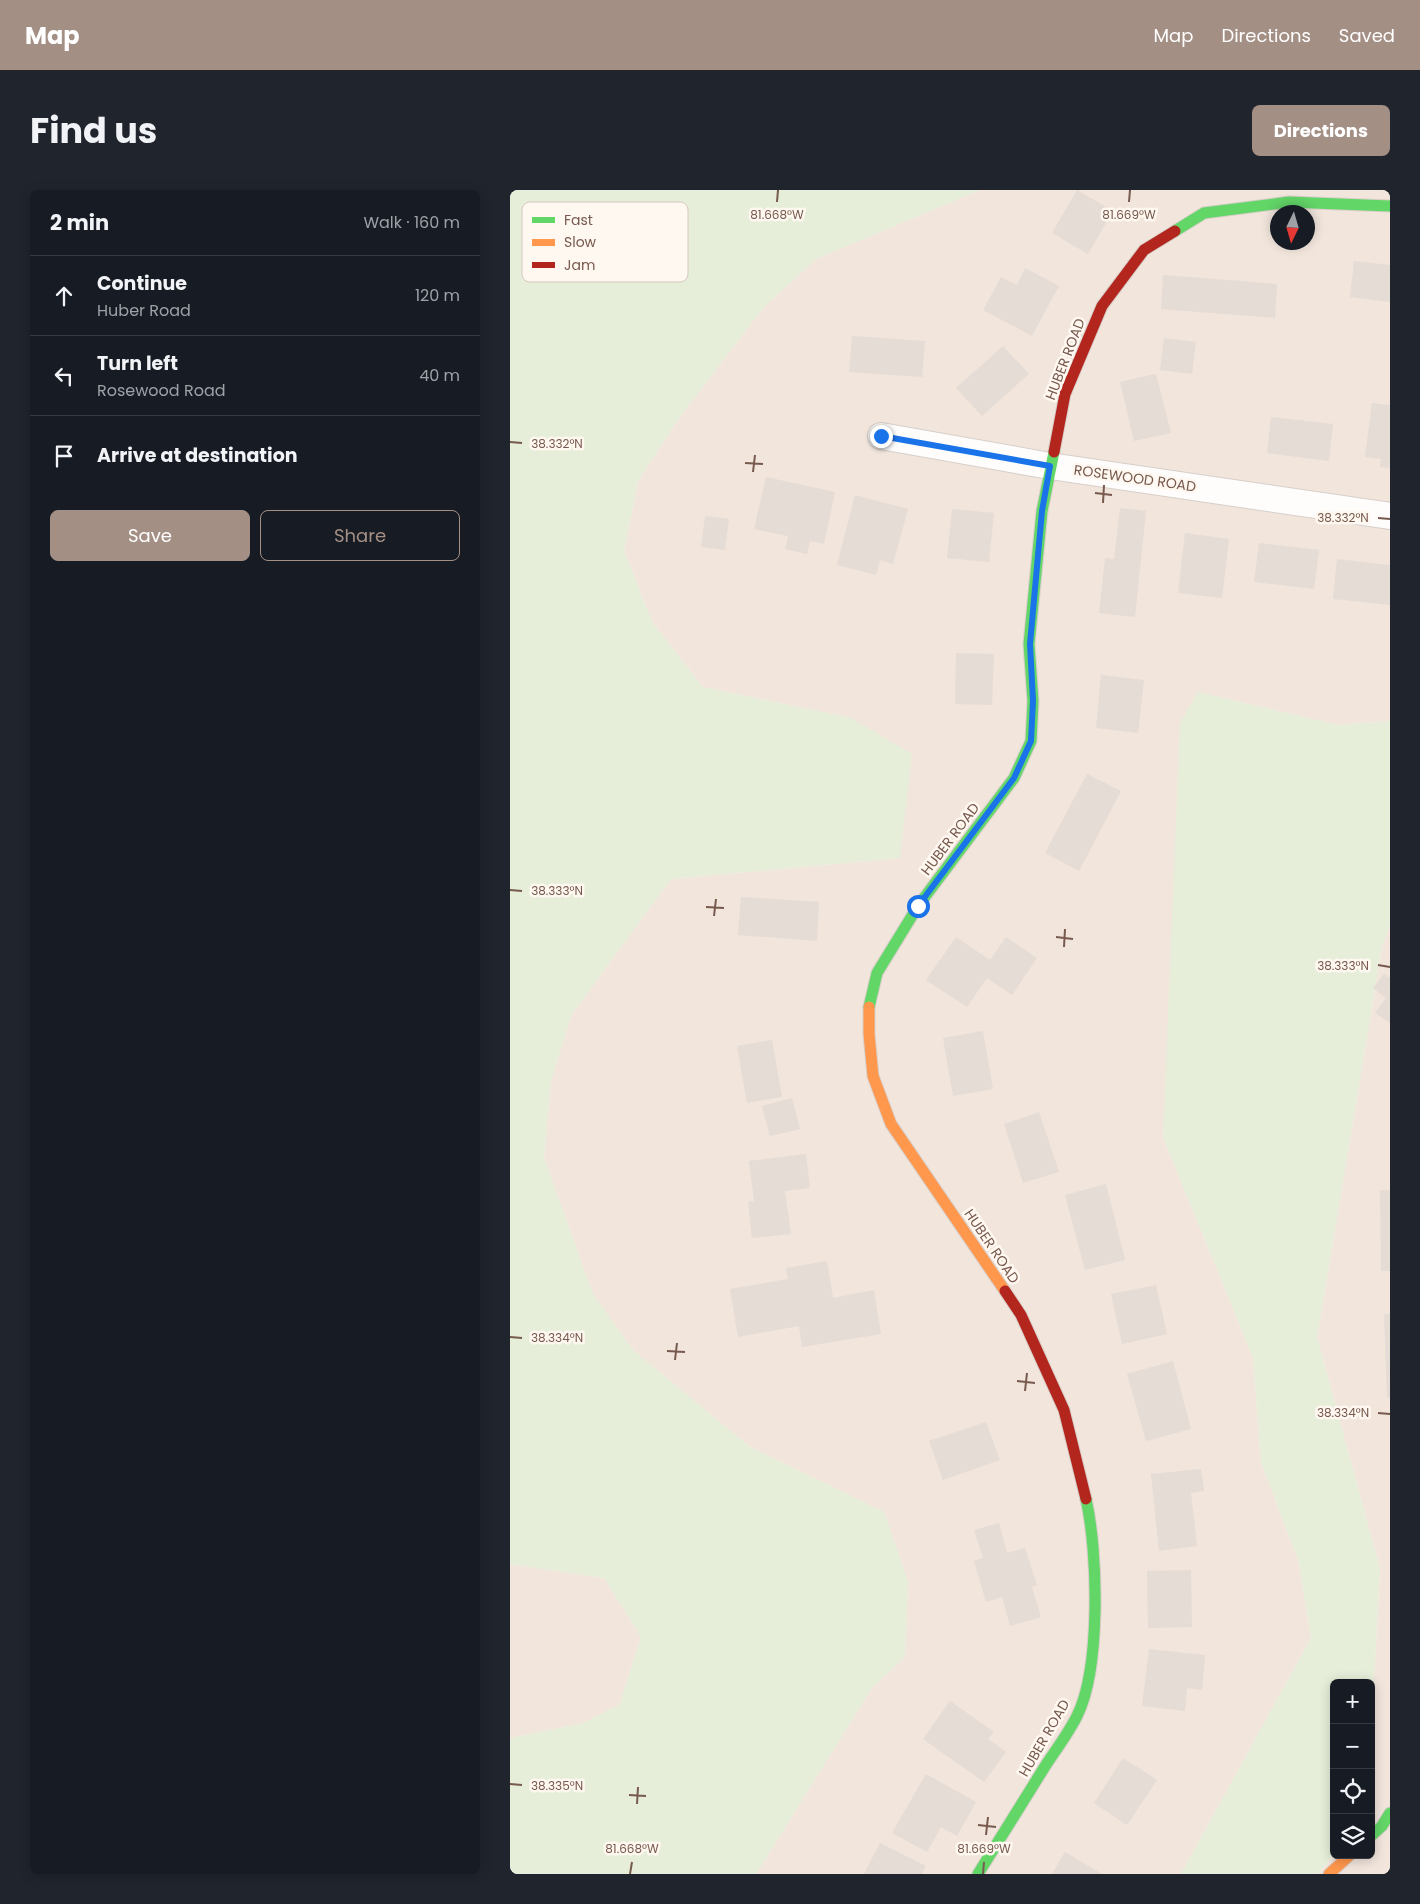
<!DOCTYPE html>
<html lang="en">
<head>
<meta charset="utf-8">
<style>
  body { margin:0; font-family:Poppins,sans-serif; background:#20242c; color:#f1f3f6 }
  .controls { position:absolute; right:15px; bottom:15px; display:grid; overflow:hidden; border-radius:8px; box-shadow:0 2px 12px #0003 }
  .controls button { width:45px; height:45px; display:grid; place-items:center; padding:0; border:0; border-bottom:1px solid #363941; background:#171b24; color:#f1f3f6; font:25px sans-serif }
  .compass { position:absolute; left:760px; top:15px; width:45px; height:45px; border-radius:50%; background:#171b24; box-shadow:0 2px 12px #0003; rotate:185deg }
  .stop { position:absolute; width:15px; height:15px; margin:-11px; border:4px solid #1a73e8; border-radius:50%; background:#fff }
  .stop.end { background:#1a73e8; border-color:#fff; box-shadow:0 1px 5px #0008 }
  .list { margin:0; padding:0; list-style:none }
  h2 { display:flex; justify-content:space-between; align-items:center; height:65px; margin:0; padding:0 20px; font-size:21px }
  h2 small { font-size:16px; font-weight:400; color:#9ea1a6 }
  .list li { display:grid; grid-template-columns:32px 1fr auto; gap:15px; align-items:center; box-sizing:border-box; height:80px; padding:0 20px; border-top:1px solid #363941 }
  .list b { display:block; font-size:19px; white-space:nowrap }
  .list p { margin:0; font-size:16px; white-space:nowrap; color:#9ea1a6 }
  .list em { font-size:16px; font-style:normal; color:#9ea1a6 }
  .actions { display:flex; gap:10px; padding:15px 20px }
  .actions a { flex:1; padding:11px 0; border:1px solid #a48f85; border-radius:8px; text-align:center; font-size:18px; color:#a48f85 }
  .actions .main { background:#a48f85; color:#fff }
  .icon { flex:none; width:28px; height:28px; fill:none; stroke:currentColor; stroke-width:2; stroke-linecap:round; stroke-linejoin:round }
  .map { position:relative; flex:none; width:880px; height:1684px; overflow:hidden; border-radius:8px }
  header { display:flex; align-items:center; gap:30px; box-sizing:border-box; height:70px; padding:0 25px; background:#a48f85; color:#fff }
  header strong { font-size:24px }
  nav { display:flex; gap:28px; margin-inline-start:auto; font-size:18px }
  .intro { display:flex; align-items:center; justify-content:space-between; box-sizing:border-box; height:120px; padding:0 30px }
  h1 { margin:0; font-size:35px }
  .button { padding:12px 22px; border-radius:8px; background:#a48f85; color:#fff; font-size:18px; font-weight:700 }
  main { display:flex; gap:30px; padding:0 30px }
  aside { flex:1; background:#171b24; border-radius:8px; box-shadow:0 2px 12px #0003 }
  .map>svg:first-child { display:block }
</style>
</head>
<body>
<header>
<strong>Map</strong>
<nav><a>Map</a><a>Directions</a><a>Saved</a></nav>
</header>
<div class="intro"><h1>Find us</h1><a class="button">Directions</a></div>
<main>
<aside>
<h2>2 min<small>Walk · 160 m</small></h2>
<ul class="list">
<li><svg class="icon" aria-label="ahead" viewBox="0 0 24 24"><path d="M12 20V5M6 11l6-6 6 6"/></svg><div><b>Continue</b><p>Huber Road</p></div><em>120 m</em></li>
<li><svg class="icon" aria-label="left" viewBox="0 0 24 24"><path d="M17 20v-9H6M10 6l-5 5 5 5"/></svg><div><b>Turn left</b><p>Rosewood Road</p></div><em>40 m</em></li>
<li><svg class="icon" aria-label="arrive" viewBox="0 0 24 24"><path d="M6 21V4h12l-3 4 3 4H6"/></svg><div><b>Arrive at destination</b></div></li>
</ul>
<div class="actions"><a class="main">Save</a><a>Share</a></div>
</aside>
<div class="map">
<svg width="880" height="1684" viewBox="0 0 880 1684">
  <rect width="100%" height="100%" fill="#f8f3ee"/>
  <g fill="#f1e5dc" fill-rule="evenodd">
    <path d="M 470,0 L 880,0 L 880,531 L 828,535 L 688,502 L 653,947 L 743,1168 L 751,1272 L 789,1373 L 801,1448 L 671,1684 L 246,1684 L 362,1498 L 395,1467 L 398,1392 L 374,1322 L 240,1257 L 124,1161 L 83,1105 L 34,968 L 41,890 L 62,824 L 161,689 L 390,668 L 341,528 L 193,497 L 142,432 L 114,361 L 128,291 L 167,231 L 253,118 L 306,69 ZM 768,22 L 798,22 L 798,52 L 768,52 Z"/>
    <path d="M 880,735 L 880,1684 L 808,1684 L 824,1665 L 861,1665 L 861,1544 L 870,1379 L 807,1147 L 872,756 Z"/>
    <path d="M 0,1374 L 94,1388 L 131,1447 L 110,1514 L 74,1533 L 0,1548 Z"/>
  </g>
  <g fill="#e6eed9">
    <path d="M 0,0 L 470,0 L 306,69 L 253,118 L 167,231 L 128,291 L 114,361 L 142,432 L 193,497 L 341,528 L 402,564 L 390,668 L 161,689 L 62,824 L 41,890 L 34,968 L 83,1104 L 124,1161 L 240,1257 L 374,1322 L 398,1392 L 395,1467 L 362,1498 L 246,1684 L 0,1684 L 0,1548 L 74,1533 L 110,1514 L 131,1447 L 94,1388 L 0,1374 Z"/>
    <path d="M 688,502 L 828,535 L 880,531 L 880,735 L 872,756 L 807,1147 L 870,1379 L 861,1544 L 861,1493 L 824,1493 L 824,1664 L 808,1684 L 671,1684 L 801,1448 L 789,1373 L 751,1272 L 743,1168 L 653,947 L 670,533 Z"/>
  </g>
  <g fill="#e5dcd5">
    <path d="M 567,0 L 603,21 L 578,64 L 542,43 Z"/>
    <path d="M 844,71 L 880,75 L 880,112 L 840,107 Z"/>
    <path d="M 515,78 L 549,96 L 522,146 L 473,120 L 491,87 L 507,95 Z"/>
    <path d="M 653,85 L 767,94 L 765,128 L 651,119 Z"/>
    <path d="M 342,146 L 415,151 L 412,187 L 339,182 Z"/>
    <path d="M 654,148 L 686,152 L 682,184 L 650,180 Z"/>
    <path d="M 493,156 L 519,184 L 472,226 L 446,198 Z"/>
    <path d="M 646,184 L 661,243 L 624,251 L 610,192 Z"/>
    <path d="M 862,213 L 880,215 L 880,278 L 870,277 L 871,269 L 855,267 Z"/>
    <path d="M 761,227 L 823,234 L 819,271 L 757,263 Z"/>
    <path d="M 256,287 L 325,302 L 314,354 L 300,351 L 297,364 L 275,359 L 278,346 L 244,339 Z"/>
    <path d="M 345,305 L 398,319 L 383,374 L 370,370 L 366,385 L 327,375 Z"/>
    <path d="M 610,318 L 636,321 L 625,427 L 589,423 L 595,368 L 604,369 Z"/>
    <path d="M 442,319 L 484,323 L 479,372 L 437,368 Z"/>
    <path d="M 195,326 L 219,329 L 215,360 L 191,357 Z"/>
    <path d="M 675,343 L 719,349 L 712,408 L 668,403 Z"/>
    <path d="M 749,353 L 809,360 L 804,399 L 744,392 Z"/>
    <path d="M 827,369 L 880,375 L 880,415 L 823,409 Z"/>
    <path d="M 446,463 L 484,464 L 482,515 L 445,514 Z"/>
    <path d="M 591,485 L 634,490 L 628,543 L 586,538 Z"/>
    <path d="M 577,584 L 611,601 L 569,681 L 535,663 Z"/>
    <path d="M 231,707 L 309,712 L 307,751 L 228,745 Z"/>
    <path d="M 446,747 L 480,770 L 496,747 L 527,768 L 502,805 L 477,788 L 457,817 L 416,790 Z"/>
    <path d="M 874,784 L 880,788 L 880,833 L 865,823 L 876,808 L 863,798 Z"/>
    <path d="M 473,841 L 483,899 L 443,906 L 433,848 Z"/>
    <path d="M 262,850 L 272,907 L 237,913 L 227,856 Z"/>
    <path d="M 282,908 L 290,939 L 260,946 L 252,916 Z"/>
    <path d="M 529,922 L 549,982 L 513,993 L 494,934 Z"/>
    <path d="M 296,964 L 300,998 L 275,1001 L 281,1044 L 242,1048 L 238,1012 L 244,1011 L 239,971 Z"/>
    <path d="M 596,994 L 615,1070 L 575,1080 L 555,1005 Z"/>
    <path d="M 870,1000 L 880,1000 L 880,1081 L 871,1081 Z"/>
    <path d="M 317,1071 L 323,1108 L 364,1100 L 371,1144 L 292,1157 L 289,1136 L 228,1147 L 220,1099 L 278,1089 L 276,1078 Z"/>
    <path d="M 646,1095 L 657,1144 L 612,1154 L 601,1104 Z"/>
    <path d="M 874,1124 L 880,1124 L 880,1207 L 877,1208 Z"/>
    <path d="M 663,1171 L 681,1239 L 636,1251 L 617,1184 Z"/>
    <path d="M 476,1232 L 490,1270 L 433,1290 L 419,1251 Z"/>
    <path d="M 691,1279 L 694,1301 L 681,1303 L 687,1356 L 649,1361 L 641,1284 Z"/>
    <path d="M 489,1333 L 497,1363 L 515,1358 L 527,1395 L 522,1397 L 531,1427 L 500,1436 L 492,1407 L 476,1412 L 464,1371 L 473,1368 L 464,1340 Z"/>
    <path d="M 681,1380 L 682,1437 L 638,1438 L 637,1381 Z"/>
    <path d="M 639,1459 L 695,1465 L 692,1500 L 677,1498 L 675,1521 L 632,1516 Z"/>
    <path d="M 440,1511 L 484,1542 L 478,1549 L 496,1562 L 474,1592 L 413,1549 Z"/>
    <path d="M 613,1568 L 647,1590 L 617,1635 L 584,1613 Z"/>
    <path d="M 416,1584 L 466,1612 L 447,1646 L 431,1637 L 417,1662 L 382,1643 Z"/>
    <path d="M 370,1653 L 416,1676 L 412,1684 L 354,1684 Z"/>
    <path d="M 555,1662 L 592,1684 L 542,1684 Z"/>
  </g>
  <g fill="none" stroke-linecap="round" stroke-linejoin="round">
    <g stroke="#d7cfca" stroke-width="28">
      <path id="street" d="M 371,246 L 540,276 L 880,326"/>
    </g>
    <g stroke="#d8cfca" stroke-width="13">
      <g id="fast">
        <path d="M 665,41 L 694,23 L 779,12 L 880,16"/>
        <path d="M 359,817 L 367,783 L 408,716 L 504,588 L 521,551 L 523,511 L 519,454 L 532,321 L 544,262"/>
        <path d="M 861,1646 L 872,1636 L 880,1623"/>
        <path d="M 468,1684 C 490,1649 512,1613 534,1578 C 545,1561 558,1544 567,1526 C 591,1478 588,1362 576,1309"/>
      </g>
    </g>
    <g stroke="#d8cfca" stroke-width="13">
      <g id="slow">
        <path d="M 359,817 L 359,844 L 363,886 L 381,934 L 495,1101"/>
        <path d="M 819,1684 L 840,1665"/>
      </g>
    </g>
    <g stroke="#d8cfca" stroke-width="13">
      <g id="jam">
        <path d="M 544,262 L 555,204 L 592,116 L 634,60 L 665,41"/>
        <path d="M 495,1101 L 511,1125 L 554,1220 L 576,1309"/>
      </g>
    </g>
    <use href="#street" stroke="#fefdfc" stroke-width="26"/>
    <use href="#fast" stroke="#63d668" stroke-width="11"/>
    <use href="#slow" stroke="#ff974d" stroke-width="11"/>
    <use href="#jam" stroke="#b3261e" stroke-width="11"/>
  </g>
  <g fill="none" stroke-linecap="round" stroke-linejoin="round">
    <path stroke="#1a73e8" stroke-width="6" d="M 371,246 L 540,276 L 532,321 L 520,454 L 523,511 L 521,551 L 504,588 L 408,716"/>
  </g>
  <path fill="none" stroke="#77594d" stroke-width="2" d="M 267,12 L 268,0M 619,12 L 620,0M 0,252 L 12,253M 235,273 L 253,274M 243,282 L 245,265M 585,303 L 602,305M 593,313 L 594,295M 868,328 L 880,329M 0,700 L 12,701M 196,717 L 214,718M 204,726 L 206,709M 546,747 L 563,749M 554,757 L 555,739M 868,775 L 880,777M 0,1147 L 12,1148M 157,1161 L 175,1162M 165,1170 L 167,1153M 507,1191 L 525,1193M 515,1201 L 517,1183M 868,1223 L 880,1224M 0,1594 L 12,1595M 119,1605 L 136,1606M 127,1614 L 128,1597M 468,1635 L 486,1637M 476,1645 L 478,1627M 120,1684 L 122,1672M 473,1684 L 474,1672"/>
  <g text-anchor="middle" stroke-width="5" stroke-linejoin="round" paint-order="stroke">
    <g font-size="14" fill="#77594d" stroke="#fff8f1">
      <text transform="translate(555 169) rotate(-69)" y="5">HUBER ROAD</text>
      <text transform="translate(625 288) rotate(8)" y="5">ROSEWOOD ROAD</text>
      <text transform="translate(440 649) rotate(-53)" y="5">HUBER ROAD</text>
      <text transform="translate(482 1056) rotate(56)" y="5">HUBER ROAD</text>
      <text transform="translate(534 1548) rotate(-60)" y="5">HUBER ROAD</text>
    </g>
  </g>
  <rect x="12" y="12" width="166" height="80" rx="8" fill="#fff8f1" stroke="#d6c8c0" stroke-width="1"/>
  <rect x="22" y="27" width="23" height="6" fill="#63d668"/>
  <rect x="22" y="49" width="23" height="7" fill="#ff974d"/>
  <rect x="22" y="72" width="23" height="6" fill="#b3261e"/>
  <g font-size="14" fill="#77594d">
    <text x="54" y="35">Fast</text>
    <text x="54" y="57">Slow</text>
    <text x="54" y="80">Jam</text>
  </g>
  <g font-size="12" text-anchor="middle" fill="#77594d" stroke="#fff8f1" stroke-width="5" stroke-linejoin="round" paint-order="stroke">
    <text x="267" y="29">81.668°W</text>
    <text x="619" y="29">81.669°W</text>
    <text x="47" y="258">38.332°N</text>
    <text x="833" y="332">38.332°N</text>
    <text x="47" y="705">38.333°N</text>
    <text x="833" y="780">38.333°N</text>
    <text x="47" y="1152">38.334°N</text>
    <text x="833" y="1227">38.334°N</text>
    <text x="47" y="1600">38.335°N</text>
    <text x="122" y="1663">81.668°W</text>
    <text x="474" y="1663">81.669°W</text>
  </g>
</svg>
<div class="controls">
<button>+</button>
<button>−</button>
<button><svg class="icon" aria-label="locate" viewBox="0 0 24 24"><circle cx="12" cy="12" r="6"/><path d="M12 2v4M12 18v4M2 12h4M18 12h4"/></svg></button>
<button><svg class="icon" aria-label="layers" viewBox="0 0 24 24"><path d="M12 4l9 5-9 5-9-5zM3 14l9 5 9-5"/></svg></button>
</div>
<svg class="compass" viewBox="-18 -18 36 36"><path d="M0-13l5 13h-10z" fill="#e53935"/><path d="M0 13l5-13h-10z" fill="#9ea1a6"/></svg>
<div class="stop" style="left:408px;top:716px"></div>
<div class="stop end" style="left:371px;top:246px"></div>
</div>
</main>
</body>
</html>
